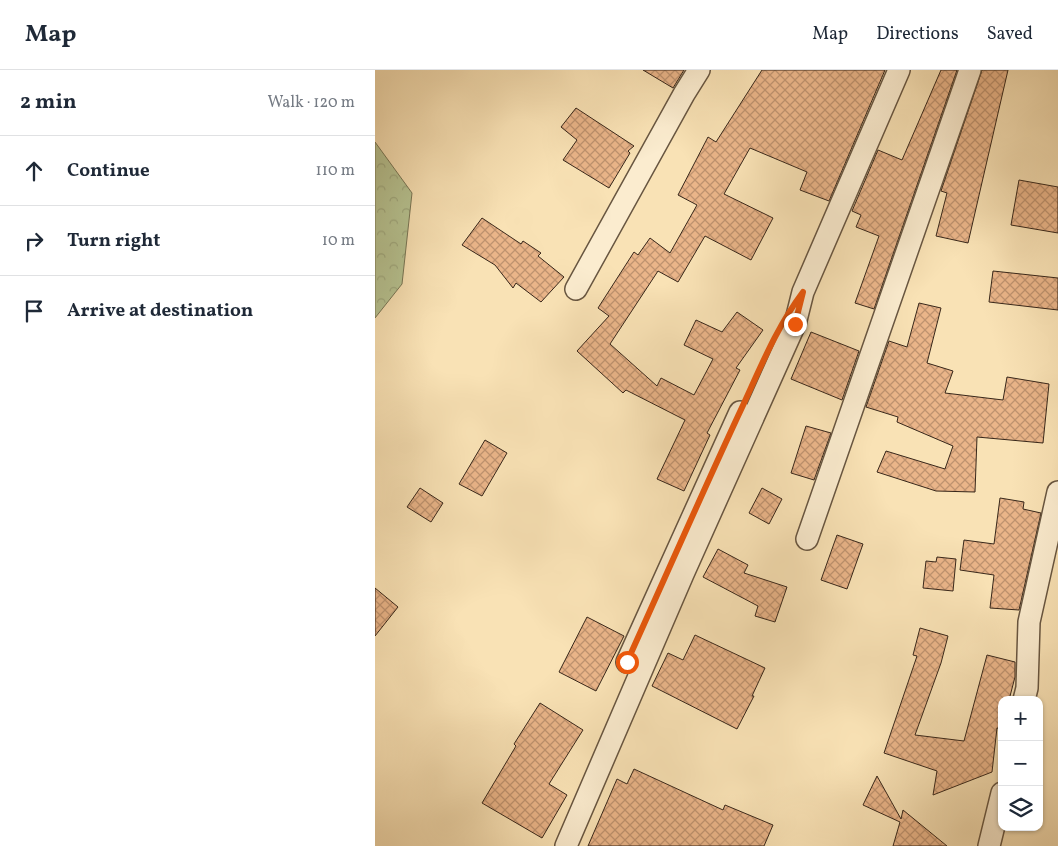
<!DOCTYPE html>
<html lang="en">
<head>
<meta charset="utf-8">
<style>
  body { margin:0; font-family:Vollkorn,serif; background:#f6f6f7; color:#1f2937 }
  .controls { position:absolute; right:15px; bottom:15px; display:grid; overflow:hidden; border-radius:10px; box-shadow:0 1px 4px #0004 }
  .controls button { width:45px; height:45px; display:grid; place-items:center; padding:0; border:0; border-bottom:1px solid #e0e1e3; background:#fff; color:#1f2937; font:25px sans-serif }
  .stop { position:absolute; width:15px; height:15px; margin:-11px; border:4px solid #ea580c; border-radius:50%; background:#fff }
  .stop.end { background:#ea580c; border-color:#fff; box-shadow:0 1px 5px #0008 }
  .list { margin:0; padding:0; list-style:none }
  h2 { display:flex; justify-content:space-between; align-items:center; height:65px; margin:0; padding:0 20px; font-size:21px }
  h2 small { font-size:16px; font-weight:400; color:#747a83 }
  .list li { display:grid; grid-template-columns:32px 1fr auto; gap:15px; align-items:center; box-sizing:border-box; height:70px; padding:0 20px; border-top:1px solid #e0e1e3 }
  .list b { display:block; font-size:19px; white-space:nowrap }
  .list em { font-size:16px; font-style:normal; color:#747a83 }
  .icon { flex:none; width:28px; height:28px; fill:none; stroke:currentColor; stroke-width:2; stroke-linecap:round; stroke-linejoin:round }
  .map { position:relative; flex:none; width:683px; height:776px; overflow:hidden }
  header { display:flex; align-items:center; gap:30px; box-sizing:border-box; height:70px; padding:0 25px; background:#fff; border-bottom:1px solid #e0e1e3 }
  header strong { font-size:24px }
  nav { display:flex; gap:28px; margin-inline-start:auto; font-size:18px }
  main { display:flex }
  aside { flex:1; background:#fff }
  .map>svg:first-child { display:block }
</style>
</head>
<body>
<header>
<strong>Map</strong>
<nav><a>Map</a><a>Directions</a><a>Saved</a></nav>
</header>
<main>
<aside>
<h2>2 min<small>Walk · 120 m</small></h2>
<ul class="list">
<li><svg class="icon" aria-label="ahead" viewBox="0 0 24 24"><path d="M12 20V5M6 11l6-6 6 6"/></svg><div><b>Continue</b></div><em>110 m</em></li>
<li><svg class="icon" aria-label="right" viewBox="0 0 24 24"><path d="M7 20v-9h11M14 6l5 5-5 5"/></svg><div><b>Turn right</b></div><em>10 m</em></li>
<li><svg class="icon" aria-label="arrive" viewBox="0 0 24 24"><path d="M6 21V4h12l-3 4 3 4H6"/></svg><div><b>Arrive at destination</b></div></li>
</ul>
</aside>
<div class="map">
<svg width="683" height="776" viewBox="0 0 683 776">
  <defs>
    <pattern id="forest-crowns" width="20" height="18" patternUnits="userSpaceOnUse" patternTransform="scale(1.25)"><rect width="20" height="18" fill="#b7c493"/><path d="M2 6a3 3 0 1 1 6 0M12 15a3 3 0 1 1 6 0" fill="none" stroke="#9ea87e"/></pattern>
    <pattern id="building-cross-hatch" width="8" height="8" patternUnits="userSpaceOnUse" patternTransform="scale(1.25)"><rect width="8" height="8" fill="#eab589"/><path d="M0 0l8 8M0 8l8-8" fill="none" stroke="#bf936f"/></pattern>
  </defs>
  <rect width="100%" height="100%" fill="#f9e2b5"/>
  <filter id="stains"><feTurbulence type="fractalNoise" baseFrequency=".004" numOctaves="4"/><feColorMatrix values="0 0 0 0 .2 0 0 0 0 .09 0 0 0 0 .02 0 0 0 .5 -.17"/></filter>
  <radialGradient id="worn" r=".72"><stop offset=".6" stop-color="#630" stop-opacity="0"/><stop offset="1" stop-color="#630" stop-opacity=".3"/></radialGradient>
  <path fill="url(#forest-crowns)" stroke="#787656" d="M 0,72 L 37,123 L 27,214 L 0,248 Z"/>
  <g fill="url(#building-cross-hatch)" stroke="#38271a">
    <path d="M 268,0 L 309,0 L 298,18 Z"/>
    <path d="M 387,0 L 510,0 L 454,131 L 425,120 L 432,102 L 375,78 L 349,124 L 398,148 L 376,190 L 330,166 L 303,212 L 283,201 L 235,274 L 282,316 L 286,308 L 319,325 L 338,289 L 309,275 L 321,250 L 347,262 L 362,242 L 388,260 L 361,298 L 365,300 L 332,363 L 335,365 L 309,421 L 282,409 L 310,350 L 251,320 L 248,323 L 202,281 L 234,246 L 223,238 L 259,182 L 263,185 L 275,168 L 295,183 L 322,135 L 303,125 L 333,67 L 341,72 Z"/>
    <path d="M 566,0 L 582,0 L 499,239 L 480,233 L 504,166 L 481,157 L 486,145 L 477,141 L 503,80 L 527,90 Z"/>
    <path d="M 607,0 L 633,0 L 593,173 L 561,166 L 572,123 L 566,121 Z"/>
    <path d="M 201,38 L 259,76 L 253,81 L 255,83 L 234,118 L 188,90 L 202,70 L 186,57 Z"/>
    <path d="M 644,110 L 683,117 L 683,163 L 636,155 Z"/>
    <path d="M 107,148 L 146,174 L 148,171 L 166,183 L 163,186 L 189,207 L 166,232 L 141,213 L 138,218 L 120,195 L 87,175 Z"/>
    <path d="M 618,201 L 683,208 L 683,240 L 614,232 Z"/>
    <path d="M 544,233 L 566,238 L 552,293 L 578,301 L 570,323 L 628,330 L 632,307 L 674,314 L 668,373 L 602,367 L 600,422 L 561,421 L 502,402 L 511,381 L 570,399 L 578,376 L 522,352 L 523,347 L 491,337 L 514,271 L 532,277 Z"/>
    <path d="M 436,262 L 484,281 L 467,330 L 416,309 Z"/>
    <path d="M 431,356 L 456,363 L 439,410 L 416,403 Z"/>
    <path d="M 110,370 L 132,383 L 107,426 L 84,414 Z"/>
    <path d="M 45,418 L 68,433 L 56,452 L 32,437 Z"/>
    <path d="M 387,418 L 407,429 L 394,454 L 374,443 Z"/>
    <path d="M 625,428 L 649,432 L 648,439 L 666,443 L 644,540 L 615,538 L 619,505 L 585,500 L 589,470 L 619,474 Z"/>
    <path d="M 462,465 L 488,474 L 472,519 L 446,510 Z"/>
    <path d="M 343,479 L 373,495 L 369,503 L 412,517 L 400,552 L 380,546 L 383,536 L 328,507 Z"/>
    <path d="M 562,487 L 581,489 L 578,521 L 548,518 L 551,491 L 561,492 Z"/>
    <path d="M 0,518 L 23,537 L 0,566 Z"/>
    <path d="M 212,547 L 249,566 L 221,621 L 184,602 Z"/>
    <path d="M 545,558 L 573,566 L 566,593 L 540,665 L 589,671 L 612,585 L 640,592 L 640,607 L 634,630 L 627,630 L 627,659 L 622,658 L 617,702 L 558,725 L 562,701 L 509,683 L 542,586 L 538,585 Z"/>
    <path d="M 320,565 L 390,598 L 377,626 L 379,626 L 362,659 L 277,616 L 293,583 L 308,590 Z"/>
    <path d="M 165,633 L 208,660 L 174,714 L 192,725 L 167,768 L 107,733 L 141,676 L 139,674 Z"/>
    <path d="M 259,699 L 348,740 L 350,735 L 398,755 L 389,776 L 213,776 L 242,709 L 252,714 Z"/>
    <path d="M 502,706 L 526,749 L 528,740 L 572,776 L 518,776 L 525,752 L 488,735 Z"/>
  </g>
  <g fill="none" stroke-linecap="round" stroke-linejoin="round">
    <g stroke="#685641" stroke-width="24">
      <g id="minor">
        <path d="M 201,219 L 309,24 L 324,0"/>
        <path d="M 432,469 L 595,0"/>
        <path d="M 252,592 L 365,342"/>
        <path d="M 649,630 L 652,618 L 654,552 L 683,422"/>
        <path d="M 191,776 L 308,504 L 420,254 L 428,222 L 524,0"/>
        <path d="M 614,776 L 627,723"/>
      </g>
    </g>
    <use href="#minor" stroke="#fbeccf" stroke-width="21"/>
  </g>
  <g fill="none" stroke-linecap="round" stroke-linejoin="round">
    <path stroke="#ea580c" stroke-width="6" d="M 252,592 C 289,510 325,428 363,346 C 383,304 400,259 428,222 L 420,254"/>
  </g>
  <rect width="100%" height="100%" filter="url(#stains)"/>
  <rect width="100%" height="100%" fill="url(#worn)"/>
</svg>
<div class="controls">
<button>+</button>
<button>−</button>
<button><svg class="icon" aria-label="layers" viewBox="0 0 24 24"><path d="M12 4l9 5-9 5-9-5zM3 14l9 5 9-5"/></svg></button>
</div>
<div class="stop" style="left:252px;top:592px"></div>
<div class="stop end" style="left:420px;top:254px"></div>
</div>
</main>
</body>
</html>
